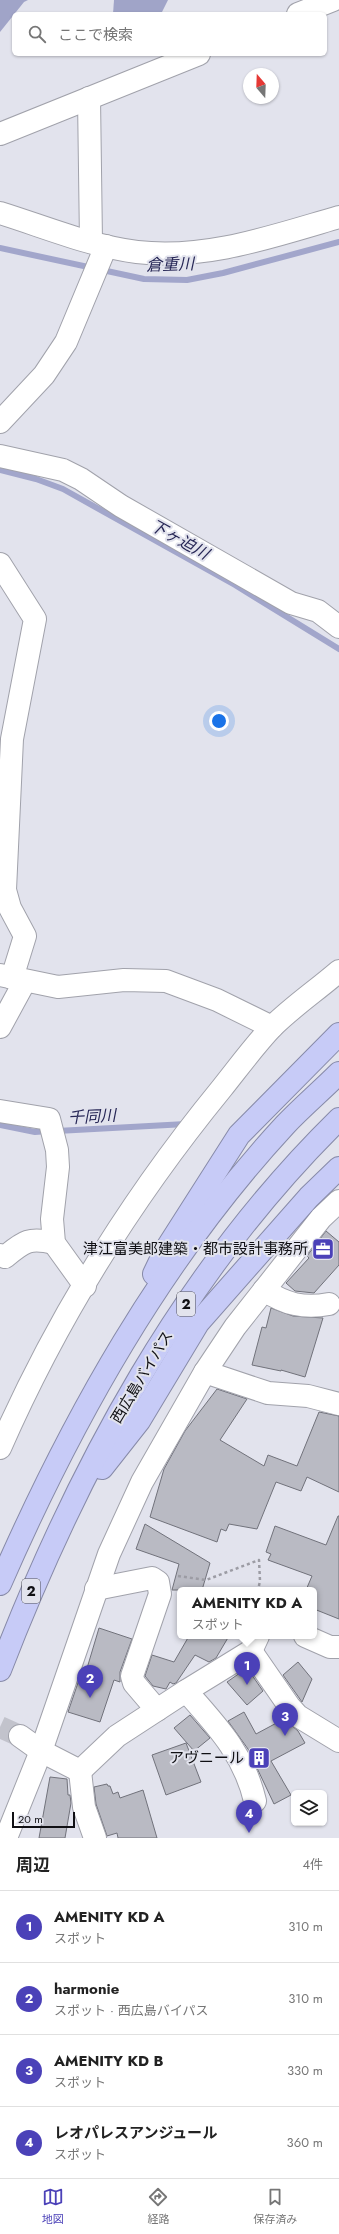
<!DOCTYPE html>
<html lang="ja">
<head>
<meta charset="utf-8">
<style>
  body { margin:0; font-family:Jost,"Noto Sans JP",sans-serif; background:#f6f6f6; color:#222 }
  .controls { position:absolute; right:12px; bottom:12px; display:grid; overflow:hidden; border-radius:6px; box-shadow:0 1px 3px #0004 }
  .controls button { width:36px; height:36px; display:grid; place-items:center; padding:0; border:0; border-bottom:1px solid #e0e0e0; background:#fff; color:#222; font:20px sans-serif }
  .compass { position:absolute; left:243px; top:68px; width:36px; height:36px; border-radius:50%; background:#fff; box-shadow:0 1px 3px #0004; rotate:341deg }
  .scale { position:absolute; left:12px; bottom:10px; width:63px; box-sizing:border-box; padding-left:4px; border:2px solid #101014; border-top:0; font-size:11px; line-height:14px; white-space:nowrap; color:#101014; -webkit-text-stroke:3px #e2e3ed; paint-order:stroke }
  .you { position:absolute; left:219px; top:721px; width:14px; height:14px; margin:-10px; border:3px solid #fff; border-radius:50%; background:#1a73e8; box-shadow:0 0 0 6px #1a73e833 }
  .badge { display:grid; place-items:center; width:26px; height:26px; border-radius:50%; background:#4b41b8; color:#fff; font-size:13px; font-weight:700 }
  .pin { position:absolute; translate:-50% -33px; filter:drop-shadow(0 1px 2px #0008) }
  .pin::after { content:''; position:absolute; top:21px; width:14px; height:12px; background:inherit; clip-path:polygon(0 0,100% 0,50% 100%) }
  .popup { position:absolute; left:177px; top:1587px; width:140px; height:52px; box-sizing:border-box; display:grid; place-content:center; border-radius:6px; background:#fff; filter:drop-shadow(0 1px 3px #0005); font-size:13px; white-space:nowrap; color:#767676 }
  .popup b { font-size:15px; color:#222 }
  .popup::after { content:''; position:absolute; left:50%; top:100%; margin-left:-8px; border:8px solid transparent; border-top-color:#fff }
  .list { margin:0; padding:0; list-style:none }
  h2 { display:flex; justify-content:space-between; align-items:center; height:52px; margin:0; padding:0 16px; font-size:17px }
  h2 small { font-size:13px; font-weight:400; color:#767676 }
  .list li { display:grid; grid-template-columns:26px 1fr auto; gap:12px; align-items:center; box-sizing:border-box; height:72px; padding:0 16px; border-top:1px solid #e0e0e0 }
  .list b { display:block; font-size:15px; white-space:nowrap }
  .list p { margin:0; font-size:13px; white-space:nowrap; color:#767676 }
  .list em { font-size:13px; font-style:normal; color:#767676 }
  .icon { flex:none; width:22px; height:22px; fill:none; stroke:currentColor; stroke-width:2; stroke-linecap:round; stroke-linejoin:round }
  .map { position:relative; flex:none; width:339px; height:1838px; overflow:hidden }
  .search { position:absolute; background:#fff; box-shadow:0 1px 3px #0004; left:12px; right:12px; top:12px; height:44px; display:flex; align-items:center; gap:10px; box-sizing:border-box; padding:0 14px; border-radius:6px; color:#767676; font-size:15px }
  .sheet { height:340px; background:#fff }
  nav { display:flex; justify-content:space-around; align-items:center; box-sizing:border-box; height:56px; border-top:1px solid #e0e0e0; background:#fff; font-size:11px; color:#767676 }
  nav a { display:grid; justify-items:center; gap:2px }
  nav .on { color:#4b41b8 }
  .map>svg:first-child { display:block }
</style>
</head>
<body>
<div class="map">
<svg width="339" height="1838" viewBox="0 0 339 1838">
  <rect width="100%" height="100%" fill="#e2e3ed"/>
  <g fill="#a0a4c8">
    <path d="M 0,0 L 28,0 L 24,2 L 0,32 Z"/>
    <path d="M 114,0 L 168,0 L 161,14 L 113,14 Z"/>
  </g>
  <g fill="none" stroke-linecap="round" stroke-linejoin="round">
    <g stroke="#a2a6cb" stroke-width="6">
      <path d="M 0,248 L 144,279 L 187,280 L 223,273 L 339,242"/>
      <path d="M 0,470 L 36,479 L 63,489 L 235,585 L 339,649"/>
      <path d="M 0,1125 L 35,1132 L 48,1131"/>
      <path d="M 57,1131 L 186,1124"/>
    </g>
  </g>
  <g fill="#b9bac3" stroke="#71727b">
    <path d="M 326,1231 L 339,1242 L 339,1265 L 314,1293 L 295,1291 L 286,1283 L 309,1258 L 307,1256 Z"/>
    <path d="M 271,1308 L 293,1316 L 323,1318 L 305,1377 L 281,1370 L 281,1371 L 252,1365 L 262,1327 L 266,1328 Z"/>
    <path d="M 217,1389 L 247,1399 L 220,1440 L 264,1466 L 268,1455 L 297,1466 L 319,1412 L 339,1416 L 339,1492 L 307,1477 L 301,1491 L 276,1482 L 257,1529 L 229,1524 L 226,1531 L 221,1529 L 217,1542 L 150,1517 L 164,1469 L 185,1431 Z"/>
    <path d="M 338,1516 L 339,1516 L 339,1619 L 314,1609 L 314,1590 L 306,1590 L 312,1576 L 268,1560 L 271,1554 L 266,1552 L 275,1526 L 326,1545 Z"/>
    <path d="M 145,1524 L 210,1563 L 202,1590 L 172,1590 L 179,1564 L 136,1549 Z"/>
    <path d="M 99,1628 L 132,1639 L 120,1672 L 120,1682 L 114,1680 L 100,1722 L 68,1712 L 81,1674 L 85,1675 Z"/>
    <path d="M 189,1636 L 229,1636 L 216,1658 L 209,1662 L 195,1655 L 176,1683 L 173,1684 L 170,1682 L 166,1689 L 153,1686 L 145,1676 L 152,1655 L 174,1662 Z"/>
    <path d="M 298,1662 L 312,1679 L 302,1702 L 283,1675 Z"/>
    <path d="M 247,1668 L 263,1691 L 247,1705 L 227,1682 Z"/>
    <path d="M 244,1712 L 256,1734 L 284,1719 L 298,1731 L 305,1743 L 271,1761 L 291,1795 L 274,1804 L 248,1749 L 228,1721 Z"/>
    <path d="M 190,1715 L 210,1738 L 194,1751 L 174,1728 Z"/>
    <path d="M 186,1743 L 201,1782 L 166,1795 L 152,1755 Z"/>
    <path d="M 50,1777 L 67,1779 L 68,1795 L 70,1795 L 71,1803 L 65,1838 L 39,1838 Z"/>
    <path d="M 107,1784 L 108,1786 L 110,1786 L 113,1794 L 118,1792 L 120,1798 L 143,1790 L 157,1838 L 118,1838 L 117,1833 L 107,1836 L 96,1804 L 94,1787 Z"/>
  </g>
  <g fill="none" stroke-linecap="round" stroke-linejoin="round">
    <path stroke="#c2c3cc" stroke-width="22" stroke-dasharray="22 11" stroke-linecap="butt" d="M 0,1727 L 20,1736"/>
    <g stroke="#a1a2ab" stroke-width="24">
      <g id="minor">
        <path d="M 298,14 L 333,0"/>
        <path d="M 89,98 L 91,242"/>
        <path d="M 0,134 L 199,54"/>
        <path d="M 0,213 C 45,227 90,246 137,252 C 207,260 273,236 339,217"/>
        <path d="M 0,422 L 44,375 L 66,342 L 106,246"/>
        <path d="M 0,456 L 63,470 L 81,479 L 121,506 L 291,603 L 318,611 L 339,627"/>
        <path d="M 0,564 L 35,619 L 12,739 L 5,890 L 10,908 L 25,936 L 12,978"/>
        <path d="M 0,975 L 58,987 L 124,980 L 166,981 L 217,1000 L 272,1027"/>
        <path d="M 0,1027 L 25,981"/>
        <path d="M 0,1111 L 49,1119 L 57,1150 L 58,1167 L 52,1219 L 54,1243 L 85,1286"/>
        <path d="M 0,1255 L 5,1257 C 24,1241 30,1237 54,1243"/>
        <path d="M 264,1290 C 285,1304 304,1309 329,1304"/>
        <path d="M 205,1372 L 268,1393 L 308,1396 L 339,1404"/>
        <path d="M 0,1448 C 57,1318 132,1198 222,1088 C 238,1068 254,1046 272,1027 C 292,1007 317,990 339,971"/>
        <path d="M 96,1589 L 152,1578 L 158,1582 L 160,1594 L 132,1676 L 134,1683 L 157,1710"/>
        <path d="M 305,1636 L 330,1647 L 339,1647"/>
        <path d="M 251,1651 L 289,1706 L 298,1716 L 339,1741"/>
        <path d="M 186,1691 C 217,1726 244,1754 255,1801"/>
        <path d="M 20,1736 L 41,1751 L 80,1771 L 117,1736 L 186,1691 L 251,1651 L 258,1636"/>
        <path d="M 80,1771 L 84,1807 L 95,1838"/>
        <path d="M 6,1838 L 41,1751 L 109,1554 L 142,1482 L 205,1372 L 235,1327 L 321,1218 L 339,1201"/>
      </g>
    </g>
    <g stroke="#878aa8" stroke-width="24">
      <g id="highway">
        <path d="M 154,1274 L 165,1251 L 239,1135 L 339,1034"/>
        <path d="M 102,1468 L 139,1421 L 198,1323 L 309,1197 L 339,1168"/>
        <path d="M 0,1584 C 72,1419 162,1258 285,1125 C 302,1107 321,1091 339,1073"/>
        <path d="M 0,1670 C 78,1468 184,1271 339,1119"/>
      </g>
    </g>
    <path stroke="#9c9ca4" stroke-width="2.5" stroke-dasharray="3 3" stroke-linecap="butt" d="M 178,1576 L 206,1580 L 259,1560 L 260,1581 L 258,1590"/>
    <use href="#minor" stroke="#fff" stroke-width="22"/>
    <use href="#highway" stroke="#c7cbf7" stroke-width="22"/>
  </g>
  <defs>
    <g id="office-square" transform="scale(1.15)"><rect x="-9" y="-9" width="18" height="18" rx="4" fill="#4b41b8" stroke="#e2e3ed"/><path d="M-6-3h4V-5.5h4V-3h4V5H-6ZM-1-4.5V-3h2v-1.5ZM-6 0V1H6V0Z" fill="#fff"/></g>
    <g id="building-square" transform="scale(1.15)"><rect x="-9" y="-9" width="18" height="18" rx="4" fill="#4b41b8" stroke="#e2e3ed"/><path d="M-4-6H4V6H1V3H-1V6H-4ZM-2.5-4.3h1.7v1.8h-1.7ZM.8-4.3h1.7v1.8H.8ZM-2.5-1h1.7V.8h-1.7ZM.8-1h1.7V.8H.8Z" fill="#fff"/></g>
  </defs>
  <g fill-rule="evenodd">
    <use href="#office-square" x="323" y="1249"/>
    <use href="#building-square" x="259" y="1758"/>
  </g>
  <g text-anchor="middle" stroke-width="4" stroke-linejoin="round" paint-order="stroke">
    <g fill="#e2e3ed" stroke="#4f4f55" stroke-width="1">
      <rect x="177" y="1292" width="18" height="24" rx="3"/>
      <rect x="22" y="1579" width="18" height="24" rx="3"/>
    </g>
    <g font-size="14" font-weight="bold" fill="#101014">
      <text x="186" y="1309">2</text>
      <text x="31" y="1596">2</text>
    </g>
    <g font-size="15" fill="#101014" stroke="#e2e3ed" text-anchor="end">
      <text x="308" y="1254">津江富美郎建築・都市設計事務所</text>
      <text x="244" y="1763">アヴニール</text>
    </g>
    <g font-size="15" fill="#101014" stroke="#e2e3ed">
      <text transform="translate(142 1377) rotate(-59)" y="5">西広島バイパス</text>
    </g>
    <g font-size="16" font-style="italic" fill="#272756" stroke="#e2e3ed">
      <text transform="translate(170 264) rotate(-2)" y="6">倉重川</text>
      <text transform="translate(180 539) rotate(29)" y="6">下ヶ迫川</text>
      <text transform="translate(92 1116) rotate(-3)" y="6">千同川</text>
    </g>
  </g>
</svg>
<div class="controls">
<button><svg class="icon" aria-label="layers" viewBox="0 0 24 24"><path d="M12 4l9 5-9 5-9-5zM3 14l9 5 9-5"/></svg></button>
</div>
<svg class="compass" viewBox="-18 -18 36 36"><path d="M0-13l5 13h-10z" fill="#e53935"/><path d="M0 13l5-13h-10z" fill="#767676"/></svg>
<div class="scale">20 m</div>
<div class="you"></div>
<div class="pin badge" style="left:247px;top:1685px">1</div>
<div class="popup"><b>AMENITY KD A</b>スポット</div>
<div class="pin badge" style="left:90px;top:1698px">2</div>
<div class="pin badge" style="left:285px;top:1736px">3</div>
<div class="pin badge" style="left:249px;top:1833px">4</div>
<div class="search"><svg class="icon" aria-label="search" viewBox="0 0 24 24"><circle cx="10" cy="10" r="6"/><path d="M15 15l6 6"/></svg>ここで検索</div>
</div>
<section class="sheet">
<h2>周辺<small>4件</small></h2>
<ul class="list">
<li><span class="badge">1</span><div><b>AMENITY KD A</b><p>スポット</p></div><em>310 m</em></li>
<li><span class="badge">2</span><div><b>harmonie</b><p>スポット · 西広島バイパス</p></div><em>310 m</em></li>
<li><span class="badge">3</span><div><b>AMENITY KD B</b><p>スポット</p></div><em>330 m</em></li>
<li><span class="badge">4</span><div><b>レオパレスアンジュール</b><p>スポット</p></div><em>360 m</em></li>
</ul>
</section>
<nav>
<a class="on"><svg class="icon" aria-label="map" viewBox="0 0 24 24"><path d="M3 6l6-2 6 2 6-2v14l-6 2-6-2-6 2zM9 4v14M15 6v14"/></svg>地図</a>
<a><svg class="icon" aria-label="directions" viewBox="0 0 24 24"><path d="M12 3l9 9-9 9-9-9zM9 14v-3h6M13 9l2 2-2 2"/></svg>経路</a>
<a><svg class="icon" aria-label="saved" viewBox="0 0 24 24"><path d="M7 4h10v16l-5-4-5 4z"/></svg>保存済み</a>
</nav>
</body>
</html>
